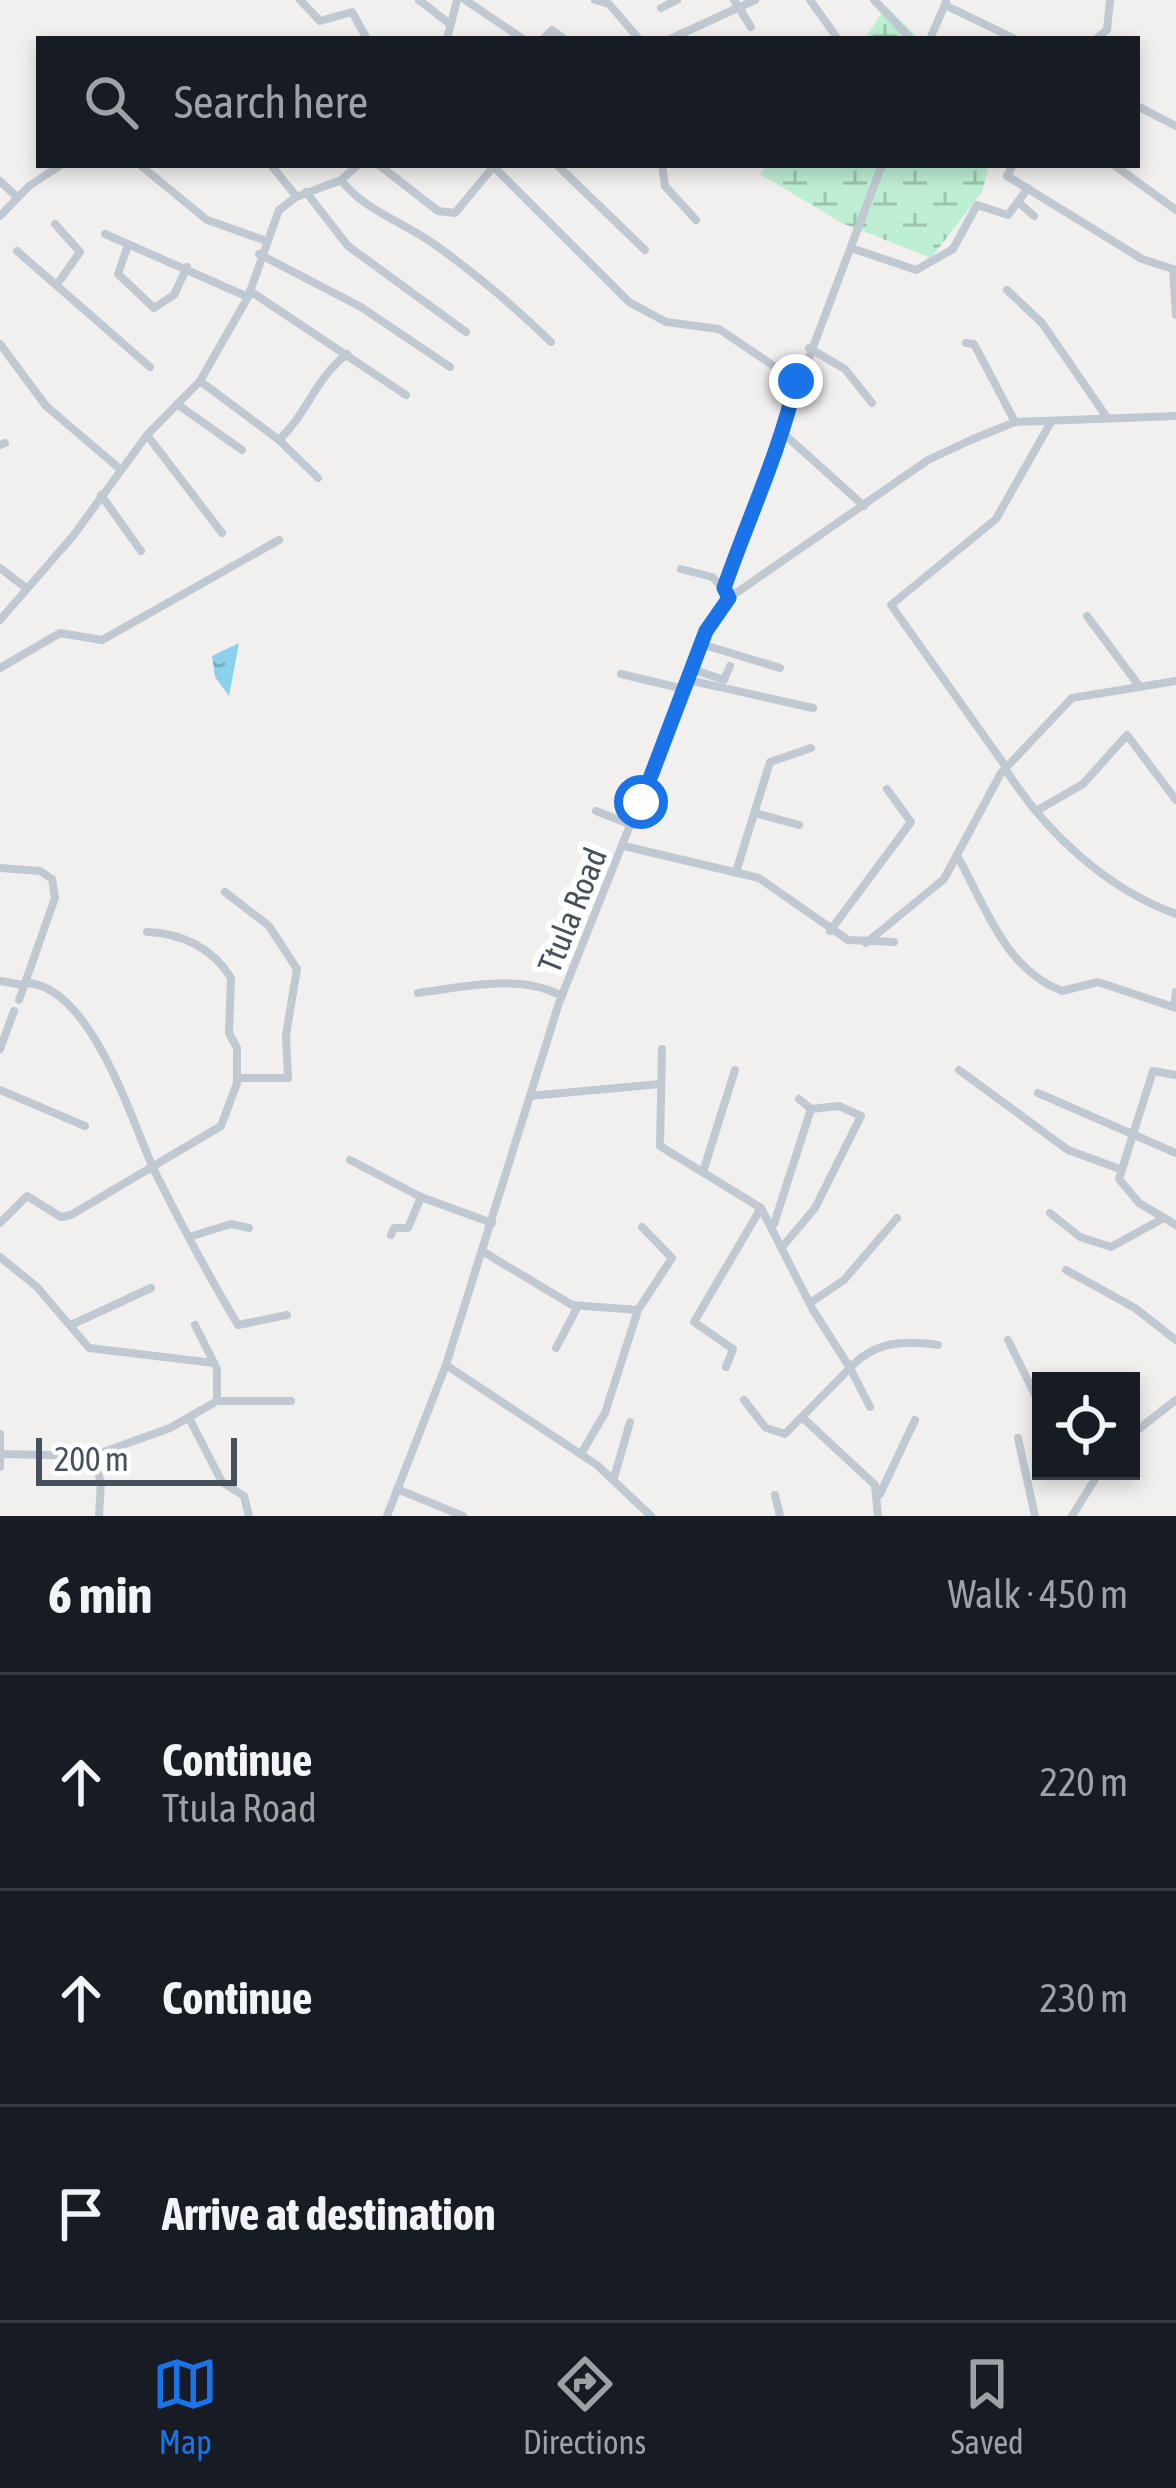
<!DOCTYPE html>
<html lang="en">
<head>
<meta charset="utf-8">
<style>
  body { margin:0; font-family:"Asap Condensed",sans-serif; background:#242831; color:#f1f3f6 }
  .controls { position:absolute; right:36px; bottom:36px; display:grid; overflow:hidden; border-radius:0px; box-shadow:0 6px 18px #0003 }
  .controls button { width:108px; height:108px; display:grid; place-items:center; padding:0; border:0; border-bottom:3px solid #363941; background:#171b24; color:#f1f3f6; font:60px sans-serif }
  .scale { position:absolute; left:36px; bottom:30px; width:201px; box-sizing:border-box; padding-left:12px; border:6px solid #47515d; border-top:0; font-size:33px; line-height:42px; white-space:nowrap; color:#47515d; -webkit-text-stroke:9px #fff; paint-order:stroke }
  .stop { position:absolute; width:36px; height:36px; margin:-27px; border:9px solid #1a73e8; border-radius:50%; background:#fff }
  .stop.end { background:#1a73e8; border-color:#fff; box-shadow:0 3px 12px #0008 }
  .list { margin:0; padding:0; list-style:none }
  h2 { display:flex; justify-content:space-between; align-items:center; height:156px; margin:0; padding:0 48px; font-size:51px }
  h2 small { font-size:39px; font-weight:400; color:#9ea1a6 }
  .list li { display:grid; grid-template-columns:78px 1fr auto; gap:36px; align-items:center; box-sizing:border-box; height:216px; padding:0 48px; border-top:3px solid #363941 }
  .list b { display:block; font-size:45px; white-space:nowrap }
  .list p { margin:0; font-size:39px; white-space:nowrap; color:#9ea1a6 }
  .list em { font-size:39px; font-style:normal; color:#9ea1a6 }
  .icon { flex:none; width:66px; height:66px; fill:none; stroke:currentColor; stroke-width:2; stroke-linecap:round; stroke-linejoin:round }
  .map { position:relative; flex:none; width:1176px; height:1516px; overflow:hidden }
  .search { position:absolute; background:#171b24; box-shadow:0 6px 18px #0003; left:36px; right:36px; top:36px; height:132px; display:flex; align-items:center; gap:30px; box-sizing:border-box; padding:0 42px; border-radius:0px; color:#9ea1a6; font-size:45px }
  .sheet { height:804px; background:#171b24 }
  nav { display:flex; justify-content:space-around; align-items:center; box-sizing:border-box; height:168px; border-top:3px solid #363941; background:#171b24; font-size:33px; color:#9ea1a6 }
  nav a { display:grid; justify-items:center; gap:6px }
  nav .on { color:#1a73e8 }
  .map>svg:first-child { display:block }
</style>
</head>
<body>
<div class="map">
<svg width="1176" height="1516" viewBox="0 0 1176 1516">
  <defs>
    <pattern id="wetland-marsh" width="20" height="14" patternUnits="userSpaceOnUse" patternTransform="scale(3)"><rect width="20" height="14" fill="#beefd4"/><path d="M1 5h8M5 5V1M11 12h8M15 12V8" fill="none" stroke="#9cc4af"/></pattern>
    <pattern id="water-ripples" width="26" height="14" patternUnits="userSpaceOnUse" patternTransform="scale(3)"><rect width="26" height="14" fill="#8bd1eb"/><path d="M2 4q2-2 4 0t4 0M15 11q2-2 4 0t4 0" fill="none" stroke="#73acc2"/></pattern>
  </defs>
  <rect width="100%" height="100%" fill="#f2efef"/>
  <g fill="url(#wetland-marsh)">
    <path d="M 886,6 L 919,39 L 865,39 Z"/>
    <path d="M 768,165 L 989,165 L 982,192 L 931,258 L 842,223 L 760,174 Z"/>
  </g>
  <path fill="url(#water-ripples)" d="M 239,643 L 229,696 L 215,677 L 212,656 Z"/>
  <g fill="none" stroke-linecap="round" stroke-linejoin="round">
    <g stroke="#c0c8d1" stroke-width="8">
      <path d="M 300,0 L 320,21 L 352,12 L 367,39"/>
      <path d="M 419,0 L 450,24"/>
      <path d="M 465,0 L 523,39"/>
      <path d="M 595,0 L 609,4 L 639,39"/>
      <path d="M 734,0 L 751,27"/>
      <path d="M 810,0 L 838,39"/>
      <path d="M 874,0 L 911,39"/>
      <path d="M 945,5 L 1015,39"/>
      <path d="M 661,8 L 677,0"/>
      <path d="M 447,39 L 457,0"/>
      <path d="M 543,39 L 552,30 L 564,39"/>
      <path d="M 670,39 L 755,0"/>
      <path d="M 930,39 L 946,2"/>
      <path d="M 1096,39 L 1107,30 L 1110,0"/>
      <path d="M 1137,106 L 1176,126"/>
      <path d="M 140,165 L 207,220 L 264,240"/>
      <path d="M 271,165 L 296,196"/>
      <path d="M 379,165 L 438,211 L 455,213 L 493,167"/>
      <path d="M 492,165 L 629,302 L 666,322 L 719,329 L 796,381"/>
      <path d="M 557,165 L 645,250"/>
      <path d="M 662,165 L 665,186 L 696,220"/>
      <path d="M 1013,165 L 1007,176 L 1142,259 L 1176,270"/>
      <path d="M 1114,165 L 1176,210"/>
      <path d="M 341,180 C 365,211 402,221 434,244 C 476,274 514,306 551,342"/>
      <path d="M 0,181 L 17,197"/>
      <path d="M 306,192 L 348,246 L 466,332"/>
      <path d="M 1018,202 L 1034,216"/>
      <path d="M 0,216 L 29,186 L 61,165"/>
      <path d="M 55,224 L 80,252 L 58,283"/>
      <path d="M 105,234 L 248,297"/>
      <path d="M 128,245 L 118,274 L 154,308 L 174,295 L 187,267"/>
      <path d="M 851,248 L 916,270 L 953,249 L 977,205 L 1008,215 L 1028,188"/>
      <path d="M 17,251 L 150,367"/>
      <path d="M 259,254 L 361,307 L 450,367"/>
      <path d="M 1173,269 L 1176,315"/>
      <path d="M 1007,290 L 1042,323 L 1106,416"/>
      <path d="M 250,291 L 406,395"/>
      <path d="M 966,343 L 974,344 L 1015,422"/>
      <path d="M 0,344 L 46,406 L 120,469"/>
      <path d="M 809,348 L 845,369 L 872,403"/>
      <path d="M 200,381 L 279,440 C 309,411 314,380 347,354"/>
      <path d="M 177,404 L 242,450"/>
      <path d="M 784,434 L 864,506"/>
      <path d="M 147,435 L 222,533"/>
      <path d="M 279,440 L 318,478"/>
      <path d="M 0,445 L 5,443"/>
      <path d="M 101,495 L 141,551"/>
      <path d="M 0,568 L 26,588"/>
      <path d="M 681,569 L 712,577 L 724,588"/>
      <path d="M 729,598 L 724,588 C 775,446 828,307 882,165"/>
      <path d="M 1087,616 L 1140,687"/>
      <path d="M 0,620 L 73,536 L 147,435 L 200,381 L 248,297 L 279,210 L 296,197 L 341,180 L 358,165"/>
      <path d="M 701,644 L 780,668"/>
      <path d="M 0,668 L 60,633 L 102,640 L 279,540"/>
      <path d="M 692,669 L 724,680 L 730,666"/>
      <path d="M 621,674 L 684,689"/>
      <path d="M 688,680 L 813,708"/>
      <path d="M 1006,767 L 891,605 L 996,519 L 1051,422"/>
      <path d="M 1006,770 C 1046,833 1107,889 1176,914"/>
      <path d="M 1038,810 L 1083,784 L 1127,735 L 1176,800"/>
      <path d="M 596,811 L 632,825"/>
      <path d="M 755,813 L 799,825"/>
      <path d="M 624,846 L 759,878 L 848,940 L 894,942"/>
      <path d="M 959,859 C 986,908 1006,970 1062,991 L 1098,982 L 1176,1008"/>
      <path d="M 0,868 L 40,871 L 52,879 L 55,898 L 19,1000"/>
      <path d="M 736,872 L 770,762 L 811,748"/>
      <path d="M 225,892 L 269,926 L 297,969 L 286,1035 L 288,1078 L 237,1078"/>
      <path d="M 830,931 L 911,822 L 887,789"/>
      <path d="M 866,943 L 944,879 L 1001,773 L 1072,698 L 1176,681"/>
      <path d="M 0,981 L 24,985"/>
      <path d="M 28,983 C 92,988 132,1122 154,1170 C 180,1222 208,1275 238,1325 L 287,1315"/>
      <path d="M 418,993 C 465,987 518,973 562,996"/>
      <path d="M 1174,1007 L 1176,992"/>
      <path d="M 0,1049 L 14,1011"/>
      <path d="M 662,1049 L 660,1146 L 761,1208 L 813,1310 L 850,1368 L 785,1434 L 766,1428 L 744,1400"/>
      <path d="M 959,1070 L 1068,1150 L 1120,1169"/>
      <path d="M 1176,1075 L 1153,1071 L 1119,1179 L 1139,1203 L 1176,1225"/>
      <path d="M 0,1090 L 85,1126"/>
      <path d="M 1038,1093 L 1176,1153"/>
      <path d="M 530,1096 L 660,1084"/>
      <path d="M 350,1160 L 421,1197 L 492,1223"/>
      <path d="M 703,1172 L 735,1070"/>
      <path d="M 1050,1213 L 1080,1237 L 1111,1247 L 1162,1219"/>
      <path d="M 0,1223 L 27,1196 L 61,1217 L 71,1215 L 221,1126 L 237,1083 L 237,1048 L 229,1033 L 231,978 C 213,948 181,933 147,932"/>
      <path d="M 774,1224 L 811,1109 L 799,1099"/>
      <path d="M 391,1235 L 394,1228 L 408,1228 L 421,1197"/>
      <path d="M 189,1237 L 231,1224 L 249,1228"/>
      <path d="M 783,1246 L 815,1208 L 861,1116 L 839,1106 L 811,1109"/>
      <path d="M 482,1251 L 572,1305 L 638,1310"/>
      <path d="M 0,1257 L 37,1287 L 89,1348 L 214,1363"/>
      <path d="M 1066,1270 L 1135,1308 L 1176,1340"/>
      <path d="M 810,1303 L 844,1280 L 897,1218"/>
      <path d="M 71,1325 L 151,1288"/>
      <path d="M 195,1325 L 217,1369 L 217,1401"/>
      <path d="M 1008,1340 L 1041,1407"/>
      <path d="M 556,1348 L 578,1306"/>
      <path d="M 446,1365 L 597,1465 L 651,1516"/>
      <path d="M 726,1367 L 733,1349 L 694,1322 L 761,1208"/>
      <path d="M 870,1407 L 850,1368 C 875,1341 904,1340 938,1345"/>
      <path d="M 189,1418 L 222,1482 L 244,1496 L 249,1516"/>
      <path d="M 803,1418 L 875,1485 L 878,1516"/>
      <path d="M 0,1434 L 0,1467"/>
      <path d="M 1131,1435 L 1176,1400"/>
      <path d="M 1018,1438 L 1035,1516"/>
      <path d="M 0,1454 L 92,1456 L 170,1428 L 217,1401 L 291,1401"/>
      <path d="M 581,1454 L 605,1413 L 638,1310 L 672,1258 L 642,1227"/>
      <path d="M 92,1456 L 101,1482 L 99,1516"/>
      <path d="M 614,1478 L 630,1422"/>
      <path d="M 397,1489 L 463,1516"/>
      <path d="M 880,1494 L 915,1420"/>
      <path d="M 775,1495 L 780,1516"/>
      <path d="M 387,1516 L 446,1365 L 559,1003 L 714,615 L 729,598 L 928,460 L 973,439 L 1015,422 L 1176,416"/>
      <path d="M 1072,1516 L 1100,1471"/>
    </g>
  </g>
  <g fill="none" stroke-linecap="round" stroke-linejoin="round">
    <path stroke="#1a73e8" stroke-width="15" d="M 641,802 L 706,631 L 729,598 L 724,588 C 748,519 780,451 796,381"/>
  </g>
  <g text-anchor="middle" stroke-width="12" stroke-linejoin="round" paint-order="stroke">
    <g font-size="33" fill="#47515d" stroke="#fff">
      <text transform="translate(572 910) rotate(-68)" y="12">Ttula Road</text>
    </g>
  </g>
</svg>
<div class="controls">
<button><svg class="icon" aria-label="locate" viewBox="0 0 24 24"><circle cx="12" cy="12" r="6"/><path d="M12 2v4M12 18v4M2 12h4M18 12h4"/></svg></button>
</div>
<div class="scale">200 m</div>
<div class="stop" style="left:641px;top:802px"></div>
<div class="stop end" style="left:796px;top:381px"></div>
<div class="search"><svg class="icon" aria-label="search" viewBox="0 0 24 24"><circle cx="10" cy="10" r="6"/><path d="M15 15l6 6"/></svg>Search here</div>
</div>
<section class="sheet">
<h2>6 min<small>Walk · 450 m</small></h2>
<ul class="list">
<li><svg class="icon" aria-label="ahead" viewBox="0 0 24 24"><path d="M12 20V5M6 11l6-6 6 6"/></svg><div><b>Continue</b><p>Ttula Road</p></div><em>220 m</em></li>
<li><svg class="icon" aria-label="ahead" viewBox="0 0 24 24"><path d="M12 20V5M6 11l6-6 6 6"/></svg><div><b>Continue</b></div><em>230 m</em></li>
<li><svg class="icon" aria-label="arrive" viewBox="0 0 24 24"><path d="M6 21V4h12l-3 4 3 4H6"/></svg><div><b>Arrive at destination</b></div></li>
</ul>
</section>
<nav>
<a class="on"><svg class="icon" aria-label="map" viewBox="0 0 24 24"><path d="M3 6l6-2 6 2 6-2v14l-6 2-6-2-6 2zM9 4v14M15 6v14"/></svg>Map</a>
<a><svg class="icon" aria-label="directions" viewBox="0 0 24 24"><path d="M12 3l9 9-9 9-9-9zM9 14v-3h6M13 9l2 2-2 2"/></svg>Directions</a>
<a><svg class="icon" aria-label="saved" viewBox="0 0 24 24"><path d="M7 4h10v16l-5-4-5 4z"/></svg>Saved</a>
</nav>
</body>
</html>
